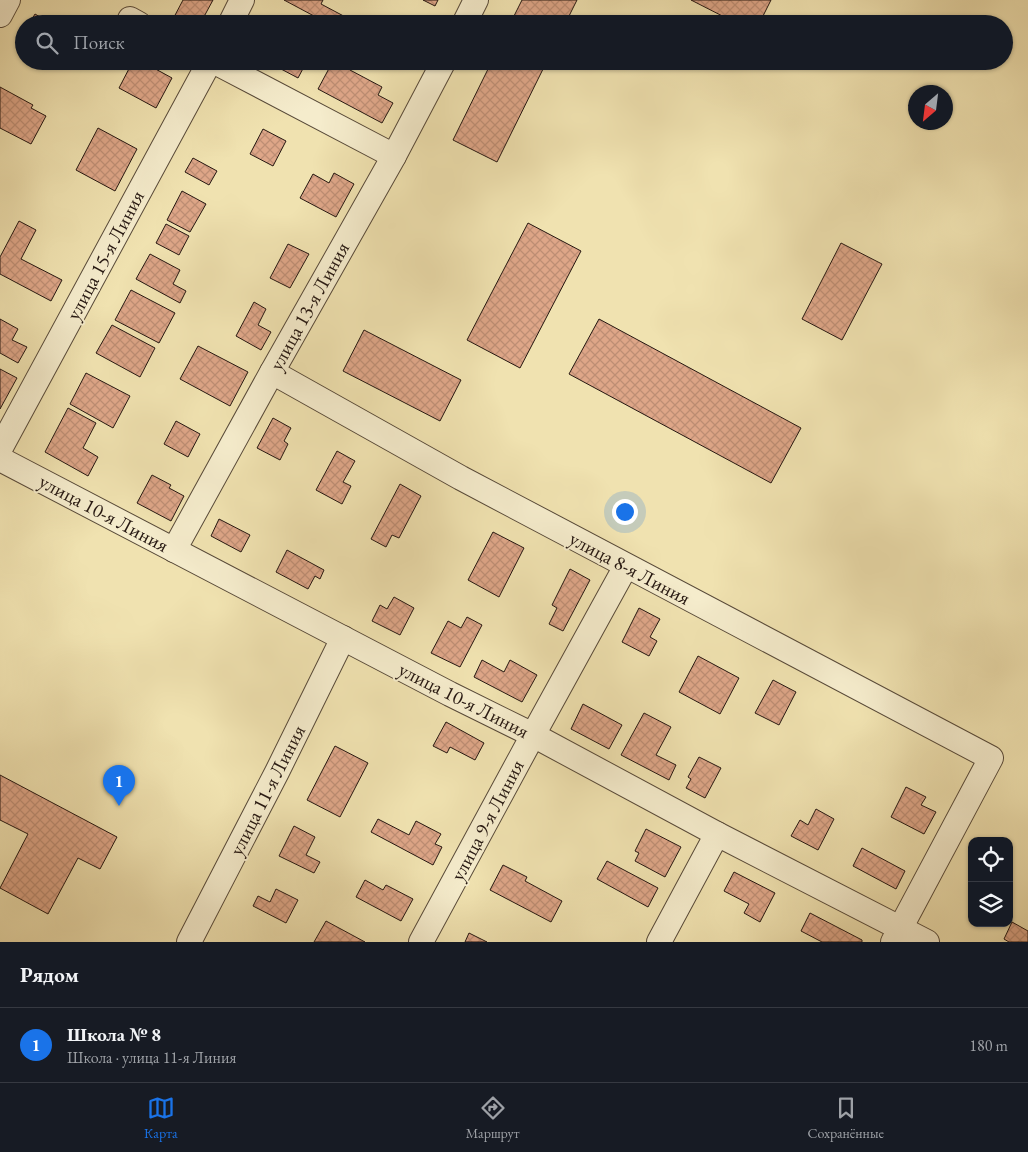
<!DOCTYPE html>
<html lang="ru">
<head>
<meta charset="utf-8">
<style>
  body { margin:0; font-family:"EB Garamond",serif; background:#242831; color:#f1f3f6 }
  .controls { position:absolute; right:15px; bottom:15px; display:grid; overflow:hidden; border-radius:10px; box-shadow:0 1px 4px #0004 }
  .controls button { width:45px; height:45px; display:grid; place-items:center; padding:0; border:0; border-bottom:1px solid #363941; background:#171b24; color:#f1f3f6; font:25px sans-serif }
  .compass { position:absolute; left:908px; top:85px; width:45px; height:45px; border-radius:50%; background:#171b24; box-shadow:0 1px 4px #0004; rotate:208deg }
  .you { position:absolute; left:624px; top:511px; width:18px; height:18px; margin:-12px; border:4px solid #fff; border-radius:50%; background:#1a73e8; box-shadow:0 0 0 8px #1a73e833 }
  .badge { display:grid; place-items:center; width:32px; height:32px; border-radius:50%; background:#1a73e8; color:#fff; font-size:16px; font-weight:700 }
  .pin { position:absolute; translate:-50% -41px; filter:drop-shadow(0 1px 2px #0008) }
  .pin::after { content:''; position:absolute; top:26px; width:18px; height:15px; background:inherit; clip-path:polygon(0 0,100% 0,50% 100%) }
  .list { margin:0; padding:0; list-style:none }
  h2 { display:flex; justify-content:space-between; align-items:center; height:65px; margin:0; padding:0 20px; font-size:21px }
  h2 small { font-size:16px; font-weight:400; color:#9ea1a6 }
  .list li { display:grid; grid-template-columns:32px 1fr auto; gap:15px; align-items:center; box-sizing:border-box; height:75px; padding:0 20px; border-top:1px solid #363941 }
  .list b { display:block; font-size:19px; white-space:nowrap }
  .list p { margin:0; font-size:16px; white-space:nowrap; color:#9ea1a6 }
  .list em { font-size:16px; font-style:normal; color:#9ea1a6 }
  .icon { flex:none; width:28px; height:28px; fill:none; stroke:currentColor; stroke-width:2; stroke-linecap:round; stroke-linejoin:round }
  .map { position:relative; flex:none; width:1028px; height:942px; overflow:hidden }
  .search { position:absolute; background:#171b24; box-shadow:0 1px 4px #0004; left:15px; right:15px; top:15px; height:55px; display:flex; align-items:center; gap:12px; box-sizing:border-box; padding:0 18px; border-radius:28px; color:#9ea1a6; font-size:19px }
  .sheet { height:140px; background:#171b24 }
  nav { display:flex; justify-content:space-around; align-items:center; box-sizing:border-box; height:70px; border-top:1px solid #363941; background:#171b24; font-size:14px; color:#9ea1a6 }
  nav a { display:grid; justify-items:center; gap:2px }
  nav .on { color:#1a73e8 }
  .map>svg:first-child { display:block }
</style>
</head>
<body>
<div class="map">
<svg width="1028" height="942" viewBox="0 0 1028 942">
  <defs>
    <pattern id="building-cross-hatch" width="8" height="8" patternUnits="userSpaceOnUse" patternTransform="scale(1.25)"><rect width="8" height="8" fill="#dea688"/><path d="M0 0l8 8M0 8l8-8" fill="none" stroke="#be8e74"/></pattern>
  </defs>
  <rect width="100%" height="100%" fill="#f0e2b0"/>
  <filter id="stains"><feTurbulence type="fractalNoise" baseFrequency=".004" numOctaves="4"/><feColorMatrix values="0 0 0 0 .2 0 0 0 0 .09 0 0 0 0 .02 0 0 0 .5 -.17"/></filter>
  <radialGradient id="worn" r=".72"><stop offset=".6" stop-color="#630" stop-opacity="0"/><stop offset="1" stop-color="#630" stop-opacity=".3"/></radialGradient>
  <g fill="url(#building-cross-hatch)" stroke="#251711">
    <path d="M 183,0 L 213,0 L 200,24 L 183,24 L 173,19 Z"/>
    <path d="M 284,0 L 323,0 L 321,4 L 353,21 L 352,24 L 329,24 Z"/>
    <path d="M 423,0 L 438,0 L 435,6 Z"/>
    <path d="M 522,0 L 577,0 L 565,24 L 510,24 Z"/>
    <path d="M 691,0 L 771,0 L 759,24 L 738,24 Z"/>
    <path d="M 35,14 L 52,24 L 29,24 Z"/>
    <path d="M 385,16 L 399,24 L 380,24 Z"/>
    <path d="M 133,61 L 141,61 L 172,78 L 156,108 L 119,88 Z"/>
    <path d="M 266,61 L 307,61 L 298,78 Z"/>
    <path d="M 333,61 L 355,61 L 350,70 L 382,87 L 378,95 L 393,103 L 382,123 L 318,89 Z"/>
    <path d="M 399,61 L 418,61 L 413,69 Z"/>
    <path d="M 492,61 L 547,61 L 497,162 L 453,140 Z"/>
    <path d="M 0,87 L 33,105 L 31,108 L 46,116 L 31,144 L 0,128 Z"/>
    <path d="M 98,128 L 137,149 L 115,191 L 76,170 Z"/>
    <path d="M 263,129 L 286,141 L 273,166 L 250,154 Z"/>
    <path d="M 193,158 L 217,171 L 209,185 L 185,172 Z"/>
    <path d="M 334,173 L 354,184 L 336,217 L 300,198 L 313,174 L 329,183 Z"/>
    <path d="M 182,191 L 206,204 L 190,232 L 167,220 Z"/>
    <path d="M 19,221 L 36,230 L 21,259 L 62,280 L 51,301 L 0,274 L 0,257 Z"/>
    <path d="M 528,223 L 581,251 L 520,368 L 467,340 Z"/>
    <path d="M 166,224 L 189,236 L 179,255 L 156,243 Z"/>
    <path d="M 841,243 L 882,264 L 842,340 L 802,319 Z"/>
    <path d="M 288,244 L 309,254 L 290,288 L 270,278 Z"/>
    <path d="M 150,254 L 180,270 L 173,284 L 186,291 L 180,303 L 136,279 Z"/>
    <path d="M 131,290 L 175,313 L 159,343 L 115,320 Z"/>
    <path d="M 254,302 L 266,309 L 258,325 L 271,332 L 261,350 L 236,336 Z"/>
    <path d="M 0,319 L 18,329 L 12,340 L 27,347 L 18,363 L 0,353 Z"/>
    <path d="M 599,319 L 801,428 L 771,483 L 569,374 Z"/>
    <path d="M 112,325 L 155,348 L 140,377 L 96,353 Z"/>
    <path d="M 364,330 L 461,380 L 440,421 L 343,371 Z"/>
    <path d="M 198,346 L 248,372 L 230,406 L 180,379 Z"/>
    <path d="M 0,369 L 17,378 L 0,409 Z"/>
    <path d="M 86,373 L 130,396 L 113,428 L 70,404 Z"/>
    <path d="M 68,408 L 96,423 L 83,448 L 98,457 L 88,476 L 45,452 Z"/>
    <path d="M 273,418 L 291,428 L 284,441 L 288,444 L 280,460 L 257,448 Z"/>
    <path d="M 176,421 L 200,434 L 188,457 L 164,444 Z"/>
    <path d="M 337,451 L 355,461 L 343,482 L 351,486 L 342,504 L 316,490 Z"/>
    <path d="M 152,475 L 171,485 L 169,488 L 184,496 L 171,521 L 137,503 Z"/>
    <path d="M 400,484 L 421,496 L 399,538 L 392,535 L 386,547 L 371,539 Z"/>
    <path d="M 219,519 L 250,535 L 241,552 L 211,536 Z"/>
    <path d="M 493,532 L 524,548 L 499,597 L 468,580 Z"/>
    <path d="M 287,550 L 324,570 L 320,579 L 315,576 L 308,589 L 276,572 Z"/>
    <path d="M 570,569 L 590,580 L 563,631 L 549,624 L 557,608 L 552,605 Z"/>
    <path d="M 394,597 L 414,608 L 400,635 L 372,621 L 380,605 L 387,609 Z"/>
    <path d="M 639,608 L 660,619 L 650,637 L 657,641 L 649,656 L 622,642 Z"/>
    <path d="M 467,617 L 482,625 L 460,667 L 431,653 L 448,621 L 461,628 Z"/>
    <path d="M 698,656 L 739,678 L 720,714 L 679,692 Z"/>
    <path d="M 482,660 L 504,672 L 510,660 L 537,675 L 522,702 L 474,677 Z"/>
    <path d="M 773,680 L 796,692 L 779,725 L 755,713 Z"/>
    <path d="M 583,704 L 622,725 L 609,749 L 571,729 Z"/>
    <path d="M 644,713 L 671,727 L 656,755 L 676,765 L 669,780 L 621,755 Z"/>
    <path d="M 446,722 L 484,743 L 475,760 L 450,747 L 447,753 L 433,746 Z"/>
    <path d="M 335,746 L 368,763 L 340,817 L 307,800 Z"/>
    <path d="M 699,757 L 721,768 L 705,798 L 686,788 L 691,779 L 688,777 Z"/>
    <path d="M 0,775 L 117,837 L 100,869 L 78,858 L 48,914 L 0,888 L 28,834 L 0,820 Z"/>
    <path d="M 906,787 L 926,797 L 921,805 L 936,812 L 924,834 L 891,817 Z"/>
    <path d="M 816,809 L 834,819 L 818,850 L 791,836 L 800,820 L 808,825 Z"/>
    <path d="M 378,819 L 409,835 L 416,821 L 441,834 L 435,844 L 442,847 L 433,865 L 371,832 Z"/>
    <path d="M 294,826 L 315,837 L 306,855 L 320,862 L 314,873 L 279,856 Z"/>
    <path d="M 646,829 L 681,847 L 665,877 L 635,861 L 639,853 L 635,851 Z"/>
    <path d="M 862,848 L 905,871 L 896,889 L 853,866 Z"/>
    <path d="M 607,861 L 658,888 L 648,907 L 597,879 Z"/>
    <path d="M 503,865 L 527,877 L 525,881 L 562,901 L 551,922 L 490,890 Z"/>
    <path d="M 734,872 L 775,893 L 760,922 L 744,913 L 749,904 L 724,891 Z"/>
    <path d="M 365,880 L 383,890 L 386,885 L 413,899 L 401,921 L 356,897 Z"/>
    <path d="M 276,889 L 298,900 L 286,923 L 253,906 L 258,896 L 270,902 Z"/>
    <path d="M 810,913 L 862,940 L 862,942 L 822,942 L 801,931 Z"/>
    <path d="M 326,921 L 365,942 L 314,942 Z"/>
    <path d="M 1012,922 L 1028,931 L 1028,942 L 1009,942 L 1004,939 Z"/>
    <path d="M 469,933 L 487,942 L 465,942 Z"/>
  </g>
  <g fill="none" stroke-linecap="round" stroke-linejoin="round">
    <g stroke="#584a39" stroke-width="26">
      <g id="minor">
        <path d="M 0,15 L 8,0"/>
        <path d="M 130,19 L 139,24"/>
        <path d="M 230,24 L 242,0"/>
        <path d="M 464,24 L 476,0"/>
        <path d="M 213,61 L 394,156"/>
        <path d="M 272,372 L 461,478 L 991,758 L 893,942"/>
        <path d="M 0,449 L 210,61"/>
        <path d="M 0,459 L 450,694 L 533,735 L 717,834 L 927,942"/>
        <path d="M 174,550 L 272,372 L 394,156 L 444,61"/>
        <path d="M 189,942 L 277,772 L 343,638"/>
        <path d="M 421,942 L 533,735 L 626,566"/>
        <path d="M 659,942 L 717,834"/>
      </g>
    </g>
    <use href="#minor" stroke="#f5eccc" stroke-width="24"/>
  </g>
  <g text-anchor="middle" stroke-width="4" stroke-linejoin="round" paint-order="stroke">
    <g font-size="20" fill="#251711" stroke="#f5eccc">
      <text transform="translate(105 255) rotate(-62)" y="7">улица 15-я Линия</text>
      <text transform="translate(309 306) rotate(-61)" y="7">улица 13-я Линия</text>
      <text transform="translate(104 513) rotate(28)" y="7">улица 10-я Линия</text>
      <text transform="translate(630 568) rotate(28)" y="7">улица 8-я Линия</text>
      <text transform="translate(464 700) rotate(27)" y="7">улица 10-я Линия</text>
      <text transform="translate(267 790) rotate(-63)" y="7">улица 11-я Линия</text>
      <text transform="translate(487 820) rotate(-62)" y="7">улица 9-я Линия</text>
    </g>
  </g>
  <rect width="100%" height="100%" filter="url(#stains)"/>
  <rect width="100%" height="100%" fill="url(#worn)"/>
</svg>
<div class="controls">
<button><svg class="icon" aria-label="locate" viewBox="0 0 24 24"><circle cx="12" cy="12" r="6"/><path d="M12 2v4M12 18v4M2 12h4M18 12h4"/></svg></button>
<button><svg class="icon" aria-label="layers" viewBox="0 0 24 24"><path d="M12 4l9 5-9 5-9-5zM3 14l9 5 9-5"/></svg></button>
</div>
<svg class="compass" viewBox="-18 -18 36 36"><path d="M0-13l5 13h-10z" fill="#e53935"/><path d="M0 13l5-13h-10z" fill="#9ea1a6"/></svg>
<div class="you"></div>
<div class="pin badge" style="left:119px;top:806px">1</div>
<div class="search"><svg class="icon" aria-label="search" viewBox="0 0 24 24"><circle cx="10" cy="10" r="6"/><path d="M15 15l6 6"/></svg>Поиск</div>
</div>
<section class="sheet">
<h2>Рядом<small></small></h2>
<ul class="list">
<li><span class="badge">1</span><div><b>Школа № 8</b><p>Школа · улица 11-я Линия</p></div><em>180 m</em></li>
</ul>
</section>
<nav>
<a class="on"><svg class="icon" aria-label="map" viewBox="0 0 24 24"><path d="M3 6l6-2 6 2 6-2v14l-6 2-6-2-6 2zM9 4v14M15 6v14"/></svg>Карта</a>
<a><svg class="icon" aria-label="directions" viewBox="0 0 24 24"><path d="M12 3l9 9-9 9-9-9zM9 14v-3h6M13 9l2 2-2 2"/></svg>Маршрут</a>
<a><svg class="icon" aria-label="saved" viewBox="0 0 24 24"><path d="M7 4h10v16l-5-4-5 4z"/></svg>Сохранённые</a>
</nav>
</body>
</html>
